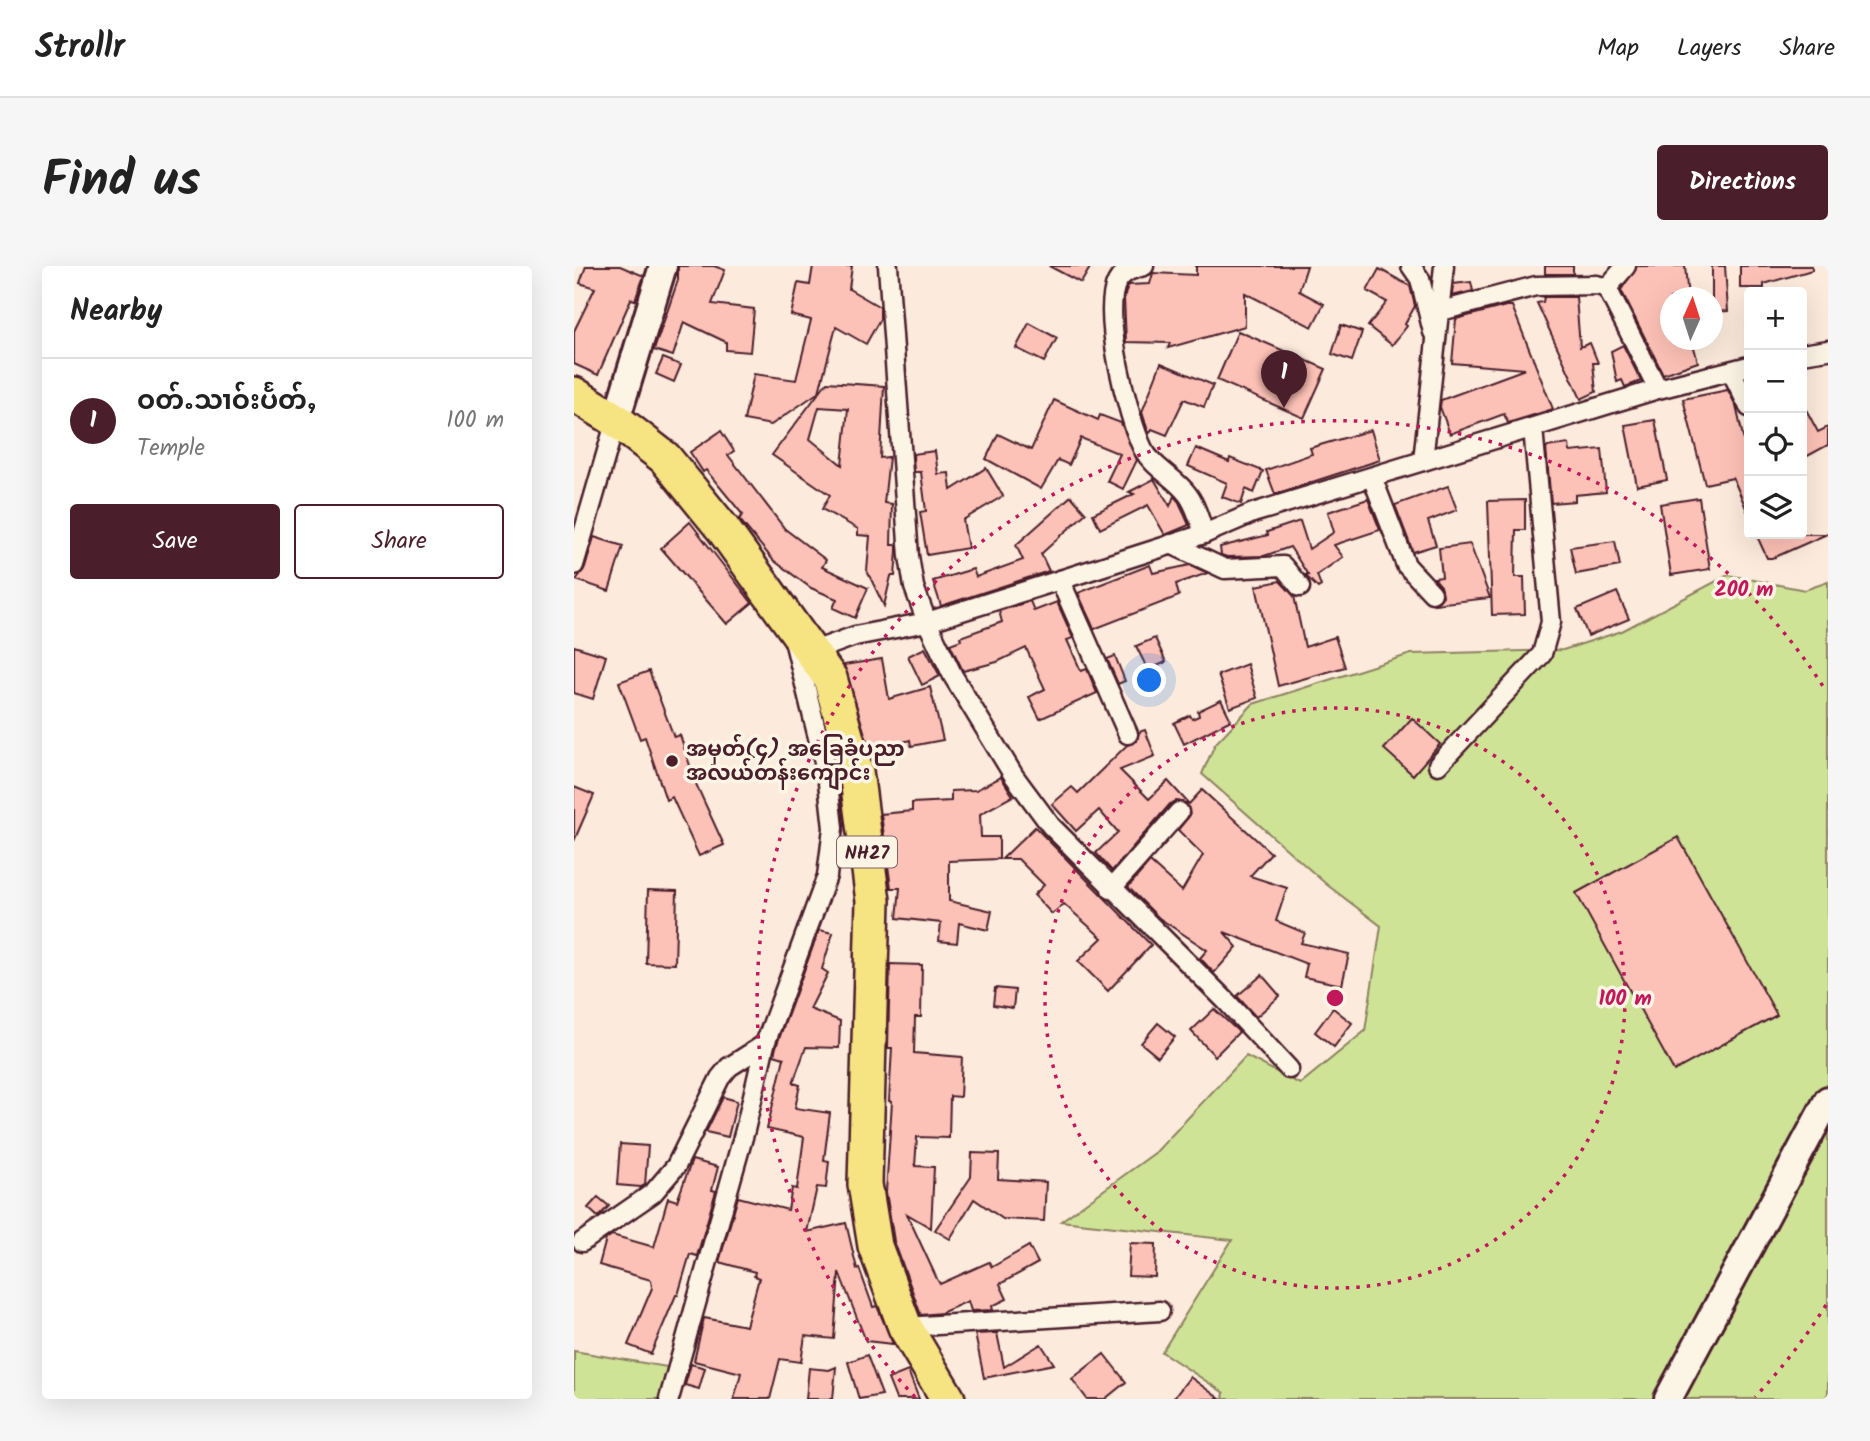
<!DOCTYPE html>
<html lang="en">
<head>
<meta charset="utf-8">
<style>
  body { margin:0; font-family:Kalam,"Noto Sans Myanmar",sans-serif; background:#f6f6f6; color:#222 }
  .controls { position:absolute; right:21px; top:21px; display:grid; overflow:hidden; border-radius:7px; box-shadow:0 7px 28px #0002 }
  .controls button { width:63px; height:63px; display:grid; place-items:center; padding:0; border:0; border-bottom:2px solid #e0e0e0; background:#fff; color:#222; font:35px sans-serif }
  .compass { position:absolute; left:1086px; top:21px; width:63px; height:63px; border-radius:50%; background:#fff; box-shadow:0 7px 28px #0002; rotate:3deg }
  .you { position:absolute; left:576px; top:415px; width:24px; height:24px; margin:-18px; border:5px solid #fff; border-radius:50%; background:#1a73e8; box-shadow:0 0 0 10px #1a73e833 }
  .badge { display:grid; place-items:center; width:46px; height:46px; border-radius:50%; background:#4a1f2b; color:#fff; font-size:23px; font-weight:700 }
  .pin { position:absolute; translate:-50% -58px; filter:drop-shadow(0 2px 4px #0008) }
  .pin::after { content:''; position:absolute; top:37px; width:24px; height:21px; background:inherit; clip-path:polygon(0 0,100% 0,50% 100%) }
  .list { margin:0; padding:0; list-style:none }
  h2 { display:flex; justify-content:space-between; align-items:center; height:91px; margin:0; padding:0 28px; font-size:30px }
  h2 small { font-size:23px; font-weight:400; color:#767676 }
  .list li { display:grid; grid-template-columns:46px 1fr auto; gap:21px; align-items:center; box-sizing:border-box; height:126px; padding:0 28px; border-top:2px solid #e0e0e0 }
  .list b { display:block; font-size:26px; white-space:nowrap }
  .list p { margin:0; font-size:23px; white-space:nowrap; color:#767676 }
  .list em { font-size:23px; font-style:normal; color:#767676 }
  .actions { display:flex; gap:14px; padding:21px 28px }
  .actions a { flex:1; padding:16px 0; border:2px solid #4a1f2b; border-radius:7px; text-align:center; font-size:24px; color:#4a1f2b }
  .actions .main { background:#4a1f2b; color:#fff }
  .icon { flex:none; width:38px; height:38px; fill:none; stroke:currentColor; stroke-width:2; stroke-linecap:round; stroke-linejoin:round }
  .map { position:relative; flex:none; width:1254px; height:1133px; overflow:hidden; border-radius:7px }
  header { display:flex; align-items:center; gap:42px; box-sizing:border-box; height:98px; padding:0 35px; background:#fff; border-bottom:2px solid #e0e0e0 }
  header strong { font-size:33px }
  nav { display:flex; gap:38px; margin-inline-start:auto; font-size:24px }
  .intro { display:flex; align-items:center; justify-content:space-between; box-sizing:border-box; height:168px; padding:0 42px }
  h1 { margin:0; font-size:49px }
  .button { padding:18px 32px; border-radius:7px; background:#4a1f2b; color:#fff; font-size:24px; font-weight:700 }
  main { display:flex; gap:42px; padding:0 42px }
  aside { flex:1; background:#fff; border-radius:7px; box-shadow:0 7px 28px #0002 }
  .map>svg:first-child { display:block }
</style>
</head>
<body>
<header>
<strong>Strollr</strong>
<nav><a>Map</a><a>Layers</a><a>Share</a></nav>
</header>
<div class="intro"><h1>Find us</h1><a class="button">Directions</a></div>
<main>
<aside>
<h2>Nearby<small></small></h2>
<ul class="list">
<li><span class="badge">1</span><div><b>ဝတ်ႉသၢဝ်းပႅတ်ႇ</b><p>Temple</p></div><em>100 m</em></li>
</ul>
<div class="actions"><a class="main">Save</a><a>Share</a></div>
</aside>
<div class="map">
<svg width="1254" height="1133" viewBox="0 0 1254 1133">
  <rect width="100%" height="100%" fill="#fcebdc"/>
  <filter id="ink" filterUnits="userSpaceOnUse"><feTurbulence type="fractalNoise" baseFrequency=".0143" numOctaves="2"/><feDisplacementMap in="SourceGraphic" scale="14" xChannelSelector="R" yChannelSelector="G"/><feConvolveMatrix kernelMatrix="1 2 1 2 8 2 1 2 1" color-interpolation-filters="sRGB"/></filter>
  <g filter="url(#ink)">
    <g fill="#cfe397" stroke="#8c8161" stroke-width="2">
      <path d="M 1154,309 L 1231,324 L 1254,316 L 1254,1128 L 1250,1133 L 649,1133 L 650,1127 L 588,1086 L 658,974 L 487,955 L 582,886 L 672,790 L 726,818 L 791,765 L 807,660 L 752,618 L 628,508 L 641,478 L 679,438 L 837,388 L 989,384 L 1048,365 Z"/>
      <path d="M 0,1085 L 93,1101 L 89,1133 L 0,1133 Z"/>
    </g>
    <g fill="#fdc2b7" stroke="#4a1f2b" stroke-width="2" fill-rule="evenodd">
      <path d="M 12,0 L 46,0 L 70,10 L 61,34 L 57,33 L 24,109 L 0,98 L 0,65 L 21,22 L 6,17 Z"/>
      <path d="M 104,0 L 140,0 L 151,4 L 138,38 L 180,43 L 176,86 L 152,84 L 152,76 L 110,56 L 99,90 L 80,84 L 104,14 Z"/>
      <path d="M 239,0 L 278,0 L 275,23 L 306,41 L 306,53 L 292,78 L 262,61 L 245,126 L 197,159 L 170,154 L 180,108 L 222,114 L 237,54 L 217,49 L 224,17 L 236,19 Z"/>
      <path d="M 475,0 L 517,0 L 507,17 Z"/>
      <path d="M 622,0 L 733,0 L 725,25 L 750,38 L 738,61 L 671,27 L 671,60 L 594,82 L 596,77 L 552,76 L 550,32 L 554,19 L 576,18 L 579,7 L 622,9 Z"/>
      <rect x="971" y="0" width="28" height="8"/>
      <path d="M 1063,0 L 1111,0 L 1114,32 L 1096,32 L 1096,74 L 1118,74 L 1124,96 L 1089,108 L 1047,24 Z"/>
      <path d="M 1138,0 L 1151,0 L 1154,45 L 1138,46 Z"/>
      <path d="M 1166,0 L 1238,0 L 1238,4 L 1190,18 L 1190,22 L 1166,22 Z"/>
      <path d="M 805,3 L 836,20 L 841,40 L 831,58 L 833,60 L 818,79 L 794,60 L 813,36 L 793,25 Z"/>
      <path d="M 897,16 L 899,25 L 878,30 L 879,18 Z"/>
      <path d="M 970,31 L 1002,31 L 1006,81 L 1016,77 L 1024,97 L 1019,97 L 1022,126 L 1007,133 L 963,37 L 969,36 Z"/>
      <path d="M 932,40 L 938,40 L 979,143 L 934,157 L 930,148 L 876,168 L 866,141 L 867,134 L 951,103 L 878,97 L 882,53 Z"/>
      <path d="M 455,57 L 483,72 L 470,96 L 442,82 Z"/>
      <path d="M 767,59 L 788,66 L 778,95 L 758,88 Z"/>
      <path d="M 664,65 L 752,103 L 730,152 L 643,114 Z"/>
      <path d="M 1049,79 L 1067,115 L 1051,121 L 1048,114 L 1043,116 L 1037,85 Z"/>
      <path d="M 89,92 L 107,99 L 100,116 L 82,108 Z"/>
      <path d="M 587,97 L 639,119 L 630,141 L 610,133 L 593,169 L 578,163 L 575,168 L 568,146 Z"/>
      <path d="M 253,116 L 310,120 L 306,192 L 315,191 L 310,237 L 318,238 L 317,279 L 323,279 L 323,285 L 321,310 L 317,310 L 310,340 L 293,305 L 296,270 L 284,269 L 284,263 L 248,243 L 256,229 L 198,189 ZM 245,141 L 274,143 L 268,199 L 236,173 Z"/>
      <path d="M 1154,124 L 1162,140 L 1173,188 L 1175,187 L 1175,249 L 1159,212 L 1131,218 L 1109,133 Z"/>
      <path d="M 480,134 L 524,154 L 526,149 L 547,157 L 563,194 L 549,223 L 533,215 L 546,188 L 507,172 L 495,199 L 484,194 L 467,223 L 412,193 L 424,168 L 457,184 Z"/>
      <path d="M 1228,136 L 1244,166 L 1254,161 L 1254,179 L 1228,193 Z"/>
      <path d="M 1081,154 L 1093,214 L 1063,220 L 1051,159 Z"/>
      <path d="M 797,164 L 806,194 L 701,228 L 692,204 L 738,188 L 736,182 Z"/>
      <path d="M 147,165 L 160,185 L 154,189 L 211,263 L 252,294 L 248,301 L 294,322 L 281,352 L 259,342 L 263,333 L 237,322 L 199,294 L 165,253 L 169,249 L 132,204 L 129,206 L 116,186 Z"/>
      <path d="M 995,178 L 996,186 L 1028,183 L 1032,226 L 1001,229 L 1001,235 L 977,237 L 972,181 Z"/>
      <path d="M 622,182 L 655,196 L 656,192 L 689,205 L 680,227 L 672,223 L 667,238 L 648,231 L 653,217 L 614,200 Z"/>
      <path d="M 361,185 L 364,208 L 375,207 L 377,224 L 412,202 L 429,230 L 389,254 L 394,282 L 353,289 L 346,246 L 352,245 L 347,206 L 340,206 L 339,188 Z"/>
      <path d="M 580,213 L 596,240 L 600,230 L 605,236 L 615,259 L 591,269 L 574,239 L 526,263 L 519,248 L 560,228 L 555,226 Z"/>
      <path d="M 874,220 L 883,244 L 854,255 L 862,279 L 839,286 L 821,239 Z"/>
      <path d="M 497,230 L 512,247 L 467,288 L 475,305 L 367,340 L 359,315 L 399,303 L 402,311 L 449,294 L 442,279 Z"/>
      <path d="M 1125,232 L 1136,303 L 1097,309 L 1086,238 Z"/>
      <path d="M 794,233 L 806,264 L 760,279 L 769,291 L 743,309 L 747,320 L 744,322 L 731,309 L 734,309 L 716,281 L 690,290 L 653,291 L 647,289 L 646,281 L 694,269 L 693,266 L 726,255 L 735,283 L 760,266 L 754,246 Z"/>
      <path d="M 951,234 L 951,264 L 942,264 L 941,311 L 950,311 L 951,348 L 918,349 L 914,235 Z"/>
      <path d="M 116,256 L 178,337 L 153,358 L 87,282 Z"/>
      <path d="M 1182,268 L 1253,268 L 1199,292 L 1193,292 Z"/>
      <path d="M 20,271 L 49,280 L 35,325 L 2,314 L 11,302 Z"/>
      <path d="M 1041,275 L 1046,300 L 1002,308 L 996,281 Z"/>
      <path d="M 896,278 L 916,332 L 861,338 L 869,330 L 867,320 L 860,312 L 868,311 L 865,282 Z"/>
      <path d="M 576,299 L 579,307 L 616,299 L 634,307 L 602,318 L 605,330 L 520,363 L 504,327 Z"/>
      <path d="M 706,315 L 720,330 L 731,381 L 761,371 L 771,401 L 704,420 L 682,320 Z"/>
      <path d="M 1043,326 L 1055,353 L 1014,370 L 1003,343 Z"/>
      <path d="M 456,335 L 460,345 L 483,336 L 499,372 L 493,374 L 507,405 L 513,403 L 523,427 L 466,453 L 455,431 L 471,423 L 452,382 L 423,396 L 389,405 L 376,378 L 387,374 L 386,371 L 428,356 L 425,345 Z"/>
      <path d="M 581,372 L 592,396 L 574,404 L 562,380 Z"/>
      <path d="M 0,380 L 32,390 L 19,433 L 0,427 Z"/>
      <path d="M 351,382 L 366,410 L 348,419 L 334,390 Z"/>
      <path d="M 541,390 L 551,415 L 544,418 L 533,393 Z"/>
      <path d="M 308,393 L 315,433 L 356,421 L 369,474 L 337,480 L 336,474 L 296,485 L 270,399 Z"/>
      <path d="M 673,398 L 683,432 L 656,442 L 644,409 Z"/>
      <path d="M 75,405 L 100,471 L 106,469 L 122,518 L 150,579 L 125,590 L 98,531 L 92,534 L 71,471 L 66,473 L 45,416 Z"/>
      <path d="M 647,434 L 657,454 L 610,478 L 600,457 L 616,449 L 618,453 L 625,450 L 624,445 Z"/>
      <path d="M 838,452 L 866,478 L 839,509 L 810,483 Z"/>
      <path d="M 571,464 L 581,490 L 546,504 L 575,533 L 594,515 L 615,538 L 628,524 L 697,587 L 676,610 L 713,622 L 702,655 L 731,667 L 727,677 L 775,688 L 768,719 L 730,711 L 733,698 L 650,666 L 663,681 L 640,707 L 626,692 L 633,684 L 585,652 L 554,621 L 576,596 L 608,625 L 629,589 L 604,564 L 616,549 L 612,537 L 602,535 L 596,538 L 538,605 L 522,587 L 544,566 L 525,544 L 502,565 L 478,538 L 498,521 L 504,527 L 553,479 L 563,475 L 565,466 Z"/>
      <path d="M 427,511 L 439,530 L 406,548 L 407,571 L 425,571 L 425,593 L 375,595 L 375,635 L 418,645 L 414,664 L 385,657 L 383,677 L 365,675 L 367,657 L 323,652 L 326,622 L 317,622 L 307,548 L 338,545 L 338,537 L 377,535 L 377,525 L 402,524 Z"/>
      <path d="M 0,521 L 20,529 L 0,575 Z"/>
      <path d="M 461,561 L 577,679 L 534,725 L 504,695 L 528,672 L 490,638 L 478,648 L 460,629 L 470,619 L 444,593 L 428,593 Z"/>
      <path d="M 1104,571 L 1203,749 L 1100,805 L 1002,627 Z"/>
      <path d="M 74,624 L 103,625 L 101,698 L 72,697 Z"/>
      <path d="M 245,664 L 259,667 L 248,703 L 254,707 L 236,743 L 266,755 L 265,782 L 232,781 L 219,817 L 226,819 L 221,842 L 256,847 L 250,894 L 255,895 L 252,922 L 243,921 L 233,966 L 272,957 L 283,1003 L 285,1002 L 299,1041 L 303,1040 L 319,1078 L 292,1075 L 265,1006 L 260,1073 L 231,1070 L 227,1096 L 206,1093 L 196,1133 L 160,1133 L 167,1107 L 120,1095 L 130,1052 L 172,1060 L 185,1012 L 180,1010 L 181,1006 L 145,996 L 164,931 L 214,944 L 218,922 L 223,923 L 230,871 L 193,863 L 210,792 L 200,789 L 202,781 Z"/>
      <path d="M 316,698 L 348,699 L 347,751 L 341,751 L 340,787 L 388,791 L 386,831 L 376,830 L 375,872 L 343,871 L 341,900 L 360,901 L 357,962 L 333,948 L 363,1013 L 366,1018 L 415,996 L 418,1001 L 455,980 L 464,997 L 426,1018 L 433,1033 L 418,1040 L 419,1044 L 397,1045 L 394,1035 L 367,1047 L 347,1049 L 320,975 L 312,926 L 318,836 L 315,835 L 318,782 L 314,782 Z"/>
      <path d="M 688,709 L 706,730 L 682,751 L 663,730 Z"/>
      <path d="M 421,722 L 441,724 L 439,742 L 419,739 Z"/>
      <path d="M 759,742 L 778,757 L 760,781 L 741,766 Z"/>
      <path d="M 640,743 L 665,766 L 641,790 L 617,765 Z"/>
      <path d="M 584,757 L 601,771 L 584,791 L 567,777 Z"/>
      <path d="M 149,831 L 163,835 L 154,871 L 132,866 Z"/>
      <path d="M 46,878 L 74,880 L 71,919 L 67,921 L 43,919 Z"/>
      <path d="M 398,887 L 425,888 L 424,913 L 472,916 L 470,955 L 429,953 L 400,933 L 376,973 L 361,964 L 397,911 Z"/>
      <path d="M 118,894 L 144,901 L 138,924 L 142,925 L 123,990 L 116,988 L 104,1029 L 102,1029 L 77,1088 L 54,1079 L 78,1022 L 77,1014 L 25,999 L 32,973 L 38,969 L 80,981 L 94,932 L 103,935 Z"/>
      <path d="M 24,931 L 35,940 L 24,951 L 14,942 Z"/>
      <path d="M 556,977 L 582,978 L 581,1011 L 554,1010 Z"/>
      <path d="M 423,1067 L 430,1101 L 467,1078 L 480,1098 L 410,1112 L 401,1068 Z"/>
      <path d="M 530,1088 L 552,1116 L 531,1133 L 513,1133 L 498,1113 Z"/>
      <path d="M 293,1089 L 308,1129 L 285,1133 L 274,1096 Z"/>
      <path d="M 117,1098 L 131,1102 L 125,1123 L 111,1119 Z"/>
      <path d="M 262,1101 L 259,1133 L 232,1133 L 235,1102 L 255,1104 Z"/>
      <path d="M 334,1105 L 345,1133 L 322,1133 L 314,1113 Z"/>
      <path d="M 616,1111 L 646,1133 L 599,1133 Z"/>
    </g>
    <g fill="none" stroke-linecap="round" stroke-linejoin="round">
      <g stroke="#4a1f2b" stroke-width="23">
        <g id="street">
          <path d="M 314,0 L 335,290 L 340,321 L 353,356 L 379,410 L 440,510 L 477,560 L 651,734 L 715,803"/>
          <path d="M 570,0 C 559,3 549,5 543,16 C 527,46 554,152 569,183 C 580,203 601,211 614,229 C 622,240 626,255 630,268"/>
          <path d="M 837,0 L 846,13 L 859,66"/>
          <path d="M 1033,22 L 1052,0"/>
          <path d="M 867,45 L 962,20 L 1023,19 L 1033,22 L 1084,123"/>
          <path d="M 1228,88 L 1254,84"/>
          <path d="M 1157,105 L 1175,141"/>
          <path d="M 849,195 L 870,0"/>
          <path d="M 798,211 L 832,299 L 858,327"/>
          <path d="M 597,278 L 651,303 L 709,300 L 726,321"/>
          <path d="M 0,299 L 42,154"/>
          <path d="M 486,314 L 554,468"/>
          <path d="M 237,386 L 281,370 L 353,356 L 486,314 L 630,268 L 679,247 L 1084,123 L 1175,100"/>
          <path d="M 864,499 L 968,388 L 977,356 L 959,162"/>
          <path d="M 537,623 L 605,546"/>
          <path d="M 8,976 L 79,927 L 102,900 L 146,812 L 155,801 L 191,778"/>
          <path d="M 331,1061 L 586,1045"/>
          <path d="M 95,1133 L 171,864 L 191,778 L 253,610 L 259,562 L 253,508 L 221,378"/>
        </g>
      </g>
      <g stroke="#4a1f2b" stroke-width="32">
        <g id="secondary">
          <path d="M 42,154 L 89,0"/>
          <path d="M 1094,1133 L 1254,834"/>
        </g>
      </g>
      <g stroke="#4a1f2b" stroke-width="38">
        <path id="highway" d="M 0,128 L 42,154 L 91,192 L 149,263 L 256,412 L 282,505 L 299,635 L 291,918 L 301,980 L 331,1061 L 374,1133"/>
      </g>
      <use href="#street" stroke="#fcf5e5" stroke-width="18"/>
      <use href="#secondary" stroke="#fcf5e5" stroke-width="26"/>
      <use href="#highway" stroke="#f6e381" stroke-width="33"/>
    </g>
  </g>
  <g fill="none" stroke="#c2185b" stroke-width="3.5" stroke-dasharray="3.5 7">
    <circle cx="761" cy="732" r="290"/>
    <path d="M1252 1039A579 579 0 0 1 1181 1131M341 1131A579 579 0 1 1 1252 425"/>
  </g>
  <circle fill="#4a1f2b" stroke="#fcf5e5" stroke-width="2.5" cx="98" cy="495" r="7"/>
  <g text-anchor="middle" stroke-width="7" stroke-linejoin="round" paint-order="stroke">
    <rect fill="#fcf5e5" stroke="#7f5f63" stroke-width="2" x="263" y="570.5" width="60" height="31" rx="5"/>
    <g font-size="19" font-weight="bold" fill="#4a1f2b">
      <text x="293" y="593">NH27</text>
    </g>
    <g font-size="21" font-weight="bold" fill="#4a1f2b" stroke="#fcf5e5" text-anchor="start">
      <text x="112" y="490">အမှတ်(၄) အခြေခံပညာ<tspan x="112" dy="24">အလယ်တန်းကျောင်း</tspan></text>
    </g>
  </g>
  <circle cx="761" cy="732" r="10" fill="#c2185b" stroke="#fcf5e5" stroke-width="3.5"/>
  <g font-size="21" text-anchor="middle" font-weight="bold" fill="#c2185b" stroke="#fcf5e5" stroke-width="7" stroke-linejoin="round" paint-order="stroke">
    <text x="1170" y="330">200 m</text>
    <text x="1051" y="739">100 m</text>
  </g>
</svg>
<div class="controls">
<button>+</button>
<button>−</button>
<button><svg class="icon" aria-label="locate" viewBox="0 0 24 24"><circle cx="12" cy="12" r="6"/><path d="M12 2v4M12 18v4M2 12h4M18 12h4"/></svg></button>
<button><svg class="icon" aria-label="layers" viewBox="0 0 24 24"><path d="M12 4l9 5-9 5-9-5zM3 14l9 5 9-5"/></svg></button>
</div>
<svg class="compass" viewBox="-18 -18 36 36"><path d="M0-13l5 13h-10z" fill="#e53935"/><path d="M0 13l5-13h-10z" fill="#767676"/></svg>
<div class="you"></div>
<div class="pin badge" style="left:710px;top:142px">1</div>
</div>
</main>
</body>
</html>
